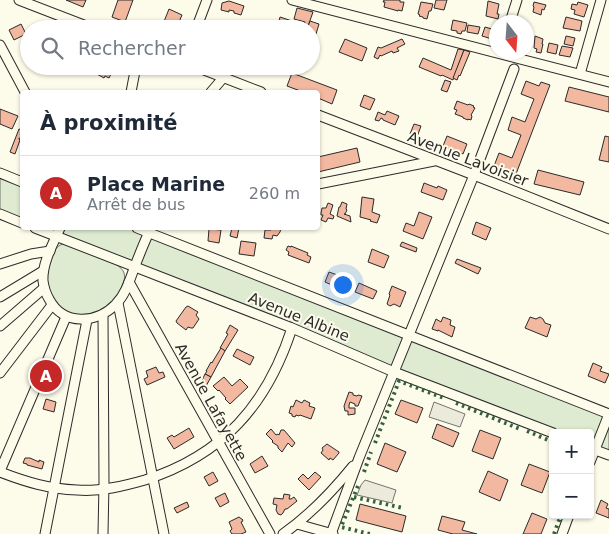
<!DOCTYPE html>
<html lang="fr">
<head>
<meta charset="utf-8">
<style>
  body { margin:0; font-family:"DejaVu Sans",sans-serif; background:#f2f2f3; color:#1f2937 }
  .controls { position:absolute; right:15px; bottom:15px; display:grid; overflow:hidden; border-radius:5px; box-shadow:0 1px 4px #0004 }
  .controls button { width:45px; height:45px; display:grid; place-items:center; padding:0; border:0; border-bottom:1px solid #e0e1e3; background:#fff; color:#1f2937; font:25px sans-serif }
  .compass { position:absolute; left:489px; top:15px; width:45px; height:45px; border-radius:50%; background:#fff; box-shadow:0 1px 4px #0004; rotate:163deg }
  .you { position:absolute; left:342px; top:284px; width:18px; height:18px; margin:-12px; border:4px solid #fff; border-radius:50%; background:#1a73e8; box-shadow:0 0 0 8px #1a73e833 }
  .badge { display:grid; place-items:center; width:32px; height:32px; border-radius:50%; background:#c62828; color:#fff; font-size:16px; font-weight:700 }
  .pin { position:absolute; translate:-50% -50%; border:2px solid #fff; box-shadow:0 1px 5px #0006 }
  .list { margin:0; padding:0; list-style:none }
  h2 { display:flex; justify-content:space-between; align-items:center; height:65px; margin:0; padding:0 20px; font-size:21px }
  h2 small { font-size:16px; font-weight:400; color:#747a83 }
  .list li { display:grid; grid-template-columns:32px 1fr auto; gap:15px; align-items:center; box-sizing:border-box; height:75px; padding:0 20px; border-top:1px solid #e0e1e3 }
  .list b { display:block; font-size:19px; white-space:nowrap }
  .list p { margin:0; font-size:16px; white-space:nowrap; color:#747a83 }
  .list em { font-size:16px; font-style:normal; color:#747a83 }
  .icon { flex:none; width:28px; height:28px; fill:none; stroke:currentColor; stroke-width:2; stroke-linecap:round; stroke-linejoin:round }
  .map { position:relative; flex:none; width:609px; height:534px; overflow:hidden }
  .search { position:absolute; background:#fff; box-shadow:0 1px 4px #0004; left:20px; top:20px; width:300px; height:55px; display:flex; align-items:center; gap:12px; box-sizing:border-box; padding:0 18px; border-radius:28px; color:#747a83; font-size:19px }
  .panel { position:absolute; background:#fff; box-shadow:0 1px 4px #0004; left:20px; top:90px; width:300px; height:140px; border-radius:5px }
  .map>svg:first-child { display:block }
</style>
</head>
<body>
<div class="map">
<svg width="609" height="534" viewBox="0 0 609 534">
  <rect width="100%" height="100%" fill="#fdfbea"/>
  <g fill="#deebd1" stroke="#74746e">
    <path d="M 0,177 L 22,185 L 22,219 L 0,210 Z"/>
    <path d="M 43,228 L 128,228 L 609,418 L 609,452 L 590,444 L 590,433 L 561,433 Z"/>
    <path d="M 63,244 L 67,244 C 79,248 121,261 124,273 C 126,279 122,285 120,291 C 115,301 106,310 95,314 C 72,322 52,306 47,284 C 45,276 48,268 51,261 C 53,254 55,246 63,244 Z"/>
  </g>
  <g fill="#eceadb" stroke="#74746e">
    <path d="M 434,402 L 465,414 L 460,427 L 429,417 Z"/>
    <path d="M 365,480 L 396,490 L 392,503 L 357,495 L 361,485 Z"/>
  </g>
  <g fill="#f2b8a0" stroke="#2b2b2b">
    <path d="M 66,0 L 86,0 L 83,7 Z"/>
    <path d="M 118,0 L 133,0 L 125,22 L 112,17 Z"/>
    <path d="M 384,0 L 400,0 L 400,2 L 404,2 L 402,11 L 398,10 L 398,11 L 384,7 L 385,2 L 383,2 Z"/>
    <path d="M 436,0 L 447,0 L 444,10 L 434,8 Z"/>
    <path d="M 229,1 L 244,6 L 241,15 L 234,13 L 234,11 L 229,10 L 229,12 L 221,10 L 222,3 Z"/>
    <path d="M 488,1 L 499,4 L 497,14 L 499,14 L 498,19 L 486,16 Z"/>
    <path d="M 421,2 L 433,4 L 431,11 L 429,11 L 427,19 L 423,18 L 423,17 L 419,16 L 420,15 L 418,14 Z"/>
    <path d="M 534,2 L 546,5 L 544,10 L 542,9 L 541,15 L 533,12 L 534,7 L 533,6 Z"/>
    <path d="M 578,2 L 588,5 L 584,17 L 574,14 L 575,10 L 571,9 L 572,4 L 577,5 Z"/>
    <path d="M 297,8 L 313,12 L 307,29 L 277,29 L 280,17 L 304,25 L 305,22 L 294,19 Z"/>
    <path d="M 169,9 L 182,15 L 176,29 L 161,29 Z"/>
    <path d="M 566,17 L 582,21 L 580,31 L 563,28 Z"/>
    <path d="M 453,20 L 467,23 L 465,31 L 462,31 L 461,34 L 457,33 L 457,31 L 451,30 Z"/>
    <path d="M 310,21 L 319,24 L 316,34 L 311,33 L 311,29 L 307,29 Z"/>
    <path d="M 21,24 L 26,34 L 14,40 L 9,30 Z"/>
    <path d="M 468,25 L 480,27 L 478,34 L 467,32 Z"/>
    <path d="M 485,27 L 495,30 L 492,39 L 482,36 Z"/>
    <path d="M 535,36 L 543,39 L 542,44 L 543,44 L 541,53 L 536,52 L 537,49 L 534,48 Z"/>
    <path d="M 566,36 L 575,38 L 573,46 L 564,44 Z"/>
    <path d="M 345,39 L 367,48 L 362,61 L 339,52 Z"/>
    <path d="M 402,39 L 405,44 L 397,48 L 399,51 L 393,53 L 392,51 L 381,56 L 380,55 L 378,59 L 374,57 L 378,47 L 381,48 Z"/>
    <path d="M 549,43 L 558,45 L 556,54 L 547,52 Z"/>
    <path d="M 562,46 L 573,48 L 570,57 L 559,55 Z"/>
    <path d="M 458,49 L 464,50 L 453,80 L 442,75 L 441,76 L 419,67 L 423,58 L 451,70 Z"/>
    <path d="M 464,50 L 470,52 L 460,76 L 459,75 L 457,80 L 453,78 Z"/>
    <path d="M 91,66 L 114,66 L 113,68 L 114,69 L 112,75 L 111,74 L 109,78 L 105,76 L 104,78 L 95,73 L 96,69 Z"/>
    <path d="M 292,73 L 337,90 L 332,104 L 318,98 L 318,92 L 303,92 L 287,86 Z"/>
    <path d="M 445,80 L 451,82 L 447,92 L 441,90 Z"/>
    <path d="M 526,81 L 539,86 L 541,82 L 550,85 L 516,174 L 494,166 L 499,153 L 512,158 L 521,135 L 508,130 L 512,117 L 525,122 L 534,99 L 521,94 Z"/>
    <path d="M 569,87 L 609,97 L 609,112 L 565,101 Z"/>
    <path d="M 364,95 L 375,99 L 370,110 L 360,106 Z"/>
    <path d="M 457,101 L 468,105 L 469,104 L 474,106 L 473,107 L 475,108 L 471,115 L 472,116 L 471,120 L 468,119 L 468,120 L 463,118 L 463,117 L 455,114 L 457,110 L 454,109 Z"/>
    <path d="M 0,109 L 18,116 L 12,129 L 0,124 Z"/>
    <path d="M 387,111 L 399,116 L 395,125 L 383,120 L 383,119 L 381,118 L 379,121 L 375,120 L 378,112 L 385,115 Z"/>
    <path d="M 414,124 L 421,126 L 417,137 L 410,134 Z"/>
    <path d="M 19,129 L 22,130 L 22,134 L 21,139 L 19,138 L 19,139 L 20,140 L 15,154 L 10,152 Z"/>
    <path d="M 447,136 L 467,144 L 463,154 L 443,146 Z"/>
    <path d="M 605,136 L 609,137 L 609,162 L 599,160 Z"/>
    <path d="M 357,148 L 360,162 L 318,172 L 318,157 Z"/>
    <path d="M 538,170 L 584,182 L 580,195 L 534,184 Z"/>
    <path d="M 424,183 L 437,188 L 438,186 L 447,190 L 443,200 L 421,192 Z"/>
    <path d="M 362,197 L 374,199 L 372,212 L 380,215 L 377,223 L 370,221 L 371,220 L 360,217 Z"/>
    <path d="M 342,202 L 347,204 L 346,209 L 347,210 L 345,214 L 344,214 L 350,216 L 351,222 L 337,216 L 339,207 L 340,207 Z"/>
    <path d="M 328,203 L 333,205 L 330,214 L 334,216 L 333,219 L 328,218 L 326,222 L 321,220 L 323,215 L 321,215 L 321,213 L 322,208 L 326,208 Z"/>
    <path d="M 419,212 L 432,217 L 423,239 L 403,231 L 406,223 L 414,226 Z"/>
    <path d="M 476,222 L 491,228 L 486,240 L 472,234 Z"/>
    <path d="M 232,228 L 239,228 L 237,238 L 230,236 Z"/>
    <path d="M 271,228 L 281,228 L 280,232 L 277,236 L 273,235 L 272,239 L 264,238 L 265,230 L 271,230 Z"/>
    <path d="M 209,229 L 221,230 L 219,243 L 208,241 Z"/>
    <path d="M 241,241 L 256,243 L 254,256 L 239,254 Z"/>
    <path d="M 402,242 L 417,248 L 416,252 L 400,246 Z"/>
    <path d="M 288,246 L 291,247 L 291,246 L 308,253 L 307,255 L 311,257 L 309,263 L 288,255 L 289,252 L 286,250 Z"/>
    <path d="M 372,249 L 389,256 L 384,268 L 368,262 Z"/>
    <path d="M 457,259 L 481,268 L 478,274 L 455,263 Z"/>
    <path d="M 329,272 L 343,277 L 341,281 L 344,282 L 342,285 L 340,284 L 339,288 L 325,282 Z"/>
    <path d="M 359,283 L 377,291 L 373,299 L 355,292 Z"/>
    <path d="M 392,286 L 406,292 L 400,307 L 394,304 L 390,306 L 387,304 L 390,295 L 389,294 Z"/>
    <path d="M 188,306 L 198,312 L 196,315 L 199,319 L 193,328 L 191,328 L 188,327 L 186,330 L 177,323 L 176,321 L 186,307 Z"/>
    <path d="M 443,317 L 451,320 L 450,325 L 455,327 L 452,337 L 438,330 L 438,331 L 432,329 L 436,319 L 441,322 Z"/>
    <path d="M 530,317 L 536,319 L 540,317 L 543,319 L 545,323 L 551,325 L 547,337 L 525,328 Z"/>
    <path d="M 230,325 L 238,330 L 225,351 L 220,348 L 228,334 L 226,333 Z"/>
    <path d="M 221,348 L 225,351 L 211,377 L 205,374 L 207,371 L 206,371 L 211,362 L 212,363 L 213,361 Z"/>
    <path d="M 237,349 L 254,357 L 250,365 L 233,356 Z"/>
    <path d="M 593,363 L 602,367 L 600,371 L 609,374 L 605,383 L 588,376 Z"/>
    <path d="M 156,367 L 159,373 L 163,372 L 165,377 L 147,385 L 144,379 L 148,377 L 146,371 Z"/>
    <path d="M 205,374 L 211,377 L 205,388 L 200,385 Z"/>
    <path d="M 224,377 L 232,386 L 240,379 L 248,387 L 230,404 L 225,399 L 226,398 L 219,390 L 218,391 L 213,386 Z"/>
    <path d="M 349,392 L 353,393 L 353,395 L 357,396 L 358,395 L 362,396 L 358,406 L 355,406 L 355,404 L 350,402 L 349,405 L 349,408 L 355,408 L 355,414 L 348,415 L 348,411 L 345,411 L 344,406 Z"/>
    <path d="M 46,399 L 56,402 L 54,412 L 43,409 Z"/>
    <path d="M 296,400 L 302,403 L 304,400 L 310,403 L 309,406 L 315,408 L 311,419 L 300,415 L 299,416 L 296,415 L 295,417 L 292,416 L 292,414 L 289,413 L 291,406 L 293,407 Z"/>
    <path d="M 401,400 L 423,408 L 417,423 L 395,414 Z"/>
    <path d="M 437,424 L 459,433 L 453,447 L 432,438 Z"/>
    <path d="M 189,428 L 194,437 L 174,449 L 167,438 L 172,435 L 174,437 Z"/>
    <path d="M 271,429 L 276,435 L 278,434 L 279,435 L 281,430 L 284,430 L 295,443 L 292,447 L 288,443 L 282,452 L 278,448 L 278,446 L 272,442 L 273,441 L 266,434 Z"/>
    <path d="M 480,430 L 501,438 L 493,459 L 472,451 Z"/>
    <path d="M 385,443 L 406,452 L 397,472 L 377,464 Z"/>
    <path d="M 327,444 L 339,452 L 339,453 L 333,460 L 330,458 L 329,460 L 321,453 L 323,450 L 322,448 Z"/>
    <path d="M 262,456 L 268,466 L 255,473 L 250,464 Z"/>
    <path d="M 25,458 L 30,458 L 39,462 L 39,460 L 44,462 L 42,469 L 27,465 L 27,464 L 23,463 Z"/>
    <path d="M 529,464 L 550,472 L 542,493 L 521,485 Z"/>
    <path d="M 488,471 L 508,480 L 500,501 L 479,492 Z"/>
    <path d="M 213,472 L 218,481 L 209,486 L 204,477 Z"/>
    <path d="M 315,472 L 321,477 L 309,490 L 298,479 L 303,474 L 308,479 Z"/>
    <path d="M 225,493 L 229,502 L 220,507 L 215,498 Z"/>
    <path d="M 284,494 L 290,495 L 289,499 L 291,499 L 294,497 L 297,501 L 287,509 L 285,509 L 283,513 L 281,515 L 278,514 L 276,510 L 277,505 L 273,504 L 274,498 L 283,499 Z"/>
    <path d="M 601,500 L 608,504 L 606,508 L 609,509 L 609,518 L 596,513 Z"/>
    <path d="M 187,502 L 189,507 L 177,513 L 174,508 Z"/>
    <path d="M 360,504 L 406,516 L 402,532 L 356,520 Z"/>
    <path d="M 532,513 L 547,519 L 541,534 L 523,534 Z"/>
    <path d="M 442,516 L 465,522 L 462,530 L 477,534 L 453,534 L 438,530 Z"/>
    <path d="M 239,517 L 243,520 L 242,522 L 241,522 L 246,532 L 241,534 L 232,534 L 230,531 L 232,529 L 229,522 Z"/>
  </g>
  <g fill="none" stroke-linecap="round" stroke-linejoin="round">
    <g stroke="#2b2b2b" stroke-width="11">
      <g id="minor">
        <path d="M 19,0 L 94,29"/>
        <path d="M 292,0 L 609,82"/>
        <path d="M 510,22 L 517,0"/>
        <path d="M 196,29 L 207,0"/>
        <path d="M 0,45 L 25,92"/>
        <path d="M 194,66 L 261,92"/>
        <path d="M 580,74 L 601,0"/>
        <path d="M 131,92 L 136,66"/>
        <path d="M 211,92 L 223,78"/>
        <path d="M 318,115 L 474,175 L 609,229"/>
        <path d="M 0,173 L 22,182"/>
        <path d="M 318,184 L 434,161"/>
        <path d="M 0,214 L 22,223"/>
        <path d="M 35,228 L 292,328 L 394,372 L 553,433"/>
        <path d="M 60,228 C 53,244 42,263 43,281 C 44,288 46,294 49,299 C 63,326 97,324 116,304 C 126,294 130,279 135,266 C 140,253 145,240 151,228"/>
        <path d="M 137,228 L 609,414"/>
        <path d="M 0,264 L 31,254 L 50,251"/>
        <path d="M 129,282 L 270,534"/>
        <path d="M 0,297 L 43,271"/>
        <path d="M 118,303 L 164,534"/>
        <path d="M 103,315 L 104,483 L 103,534"/>
        <path d="M 0,326 L 44,288"/>
        <path d="M 0,373 L 52,305"/>
        <path d="M 590,448 L 609,455"/>
        <path d="M 590,462 L 609,414"/>
        <path d="M 0,471 L 66,317"/>
        <path d="M 0,472 C 26,482 49,489 77,490 C 100,492 124,486 145,480 C 223,455 267,405 292,328"/>
        <path d="M 297,524 L 333,534"/>
        <path d="M 45,534 L 87,320"/>
        <path d="M 283,534 C 310,515 332,492 353,466"/>
        <path d="M 331,534 L 359,458 L 474,175 L 514,69"/>
        <path d="M 562,534 L 569,515"/>
      </g>
    </g>
    <use href="#minor" stroke="#fdfbea" stroke-width="9"/>
    <g stroke="#34623c" stroke-width="4" stroke-dasharray="2.5 4" stroke-linecap="butt">
      <path d="M 456,403 L 520,429"/>
      <path d="M 527,431 L 553,442"/>
      <path d="M 375,443 L 399,381 L 444,398"/>
      <path d="M 364,472 L 371,452"/>
      <path d="M 358,486 L 341,527 L 370,534"/>
      <path d="M 354,497 L 403,508"/>
      <path d="M 554,534 L 561,515"/>
    </g>
  </g>
  <g text-anchor="middle" stroke-width="4" stroke-linejoin="round" paint-order="stroke">
    <g font-size="15" fill="#2b2b2b" stroke="#fdfbea">
      <text transform="translate(468 159) rotate(21)" y="5">Avenue Lavoisier</text>
      <text transform="translate(299 317) rotate(22)" y="5">Avenue Albine</text>
      <text transform="translate(211 402) rotate(61)" y="5">Avenue Lafayette</text>
    </g>
  </g>
</svg>
<div class="controls">
<button>+</button>
<button>−</button>
</div>
<svg class="compass" viewBox="-18 -18 36 36"><path d="M0-13l5 13h-10z" fill="#e53935"/><path d="M0 13l5-13h-10z" fill="#747a83"/></svg>
<div class="you"></div>
<div class="pin badge" style="left:46px;top:376px">A</div>
<div class="search"><svg class="icon" aria-label="search" viewBox="0 0 24 24"><circle cx="10" cy="10" r="6"/><path d="M15 15l6 6"/></svg>Rechercher</div>
<section class="panel">
<h2>À proximité<small></small></h2>
<ul class="list">
<li><span class="badge">A</span><div><b>Place Marine</b><p>Arrêt de bus</p></div><em>260 m</em></li>
</ul>
</section>
</div>
</body>
</html>
